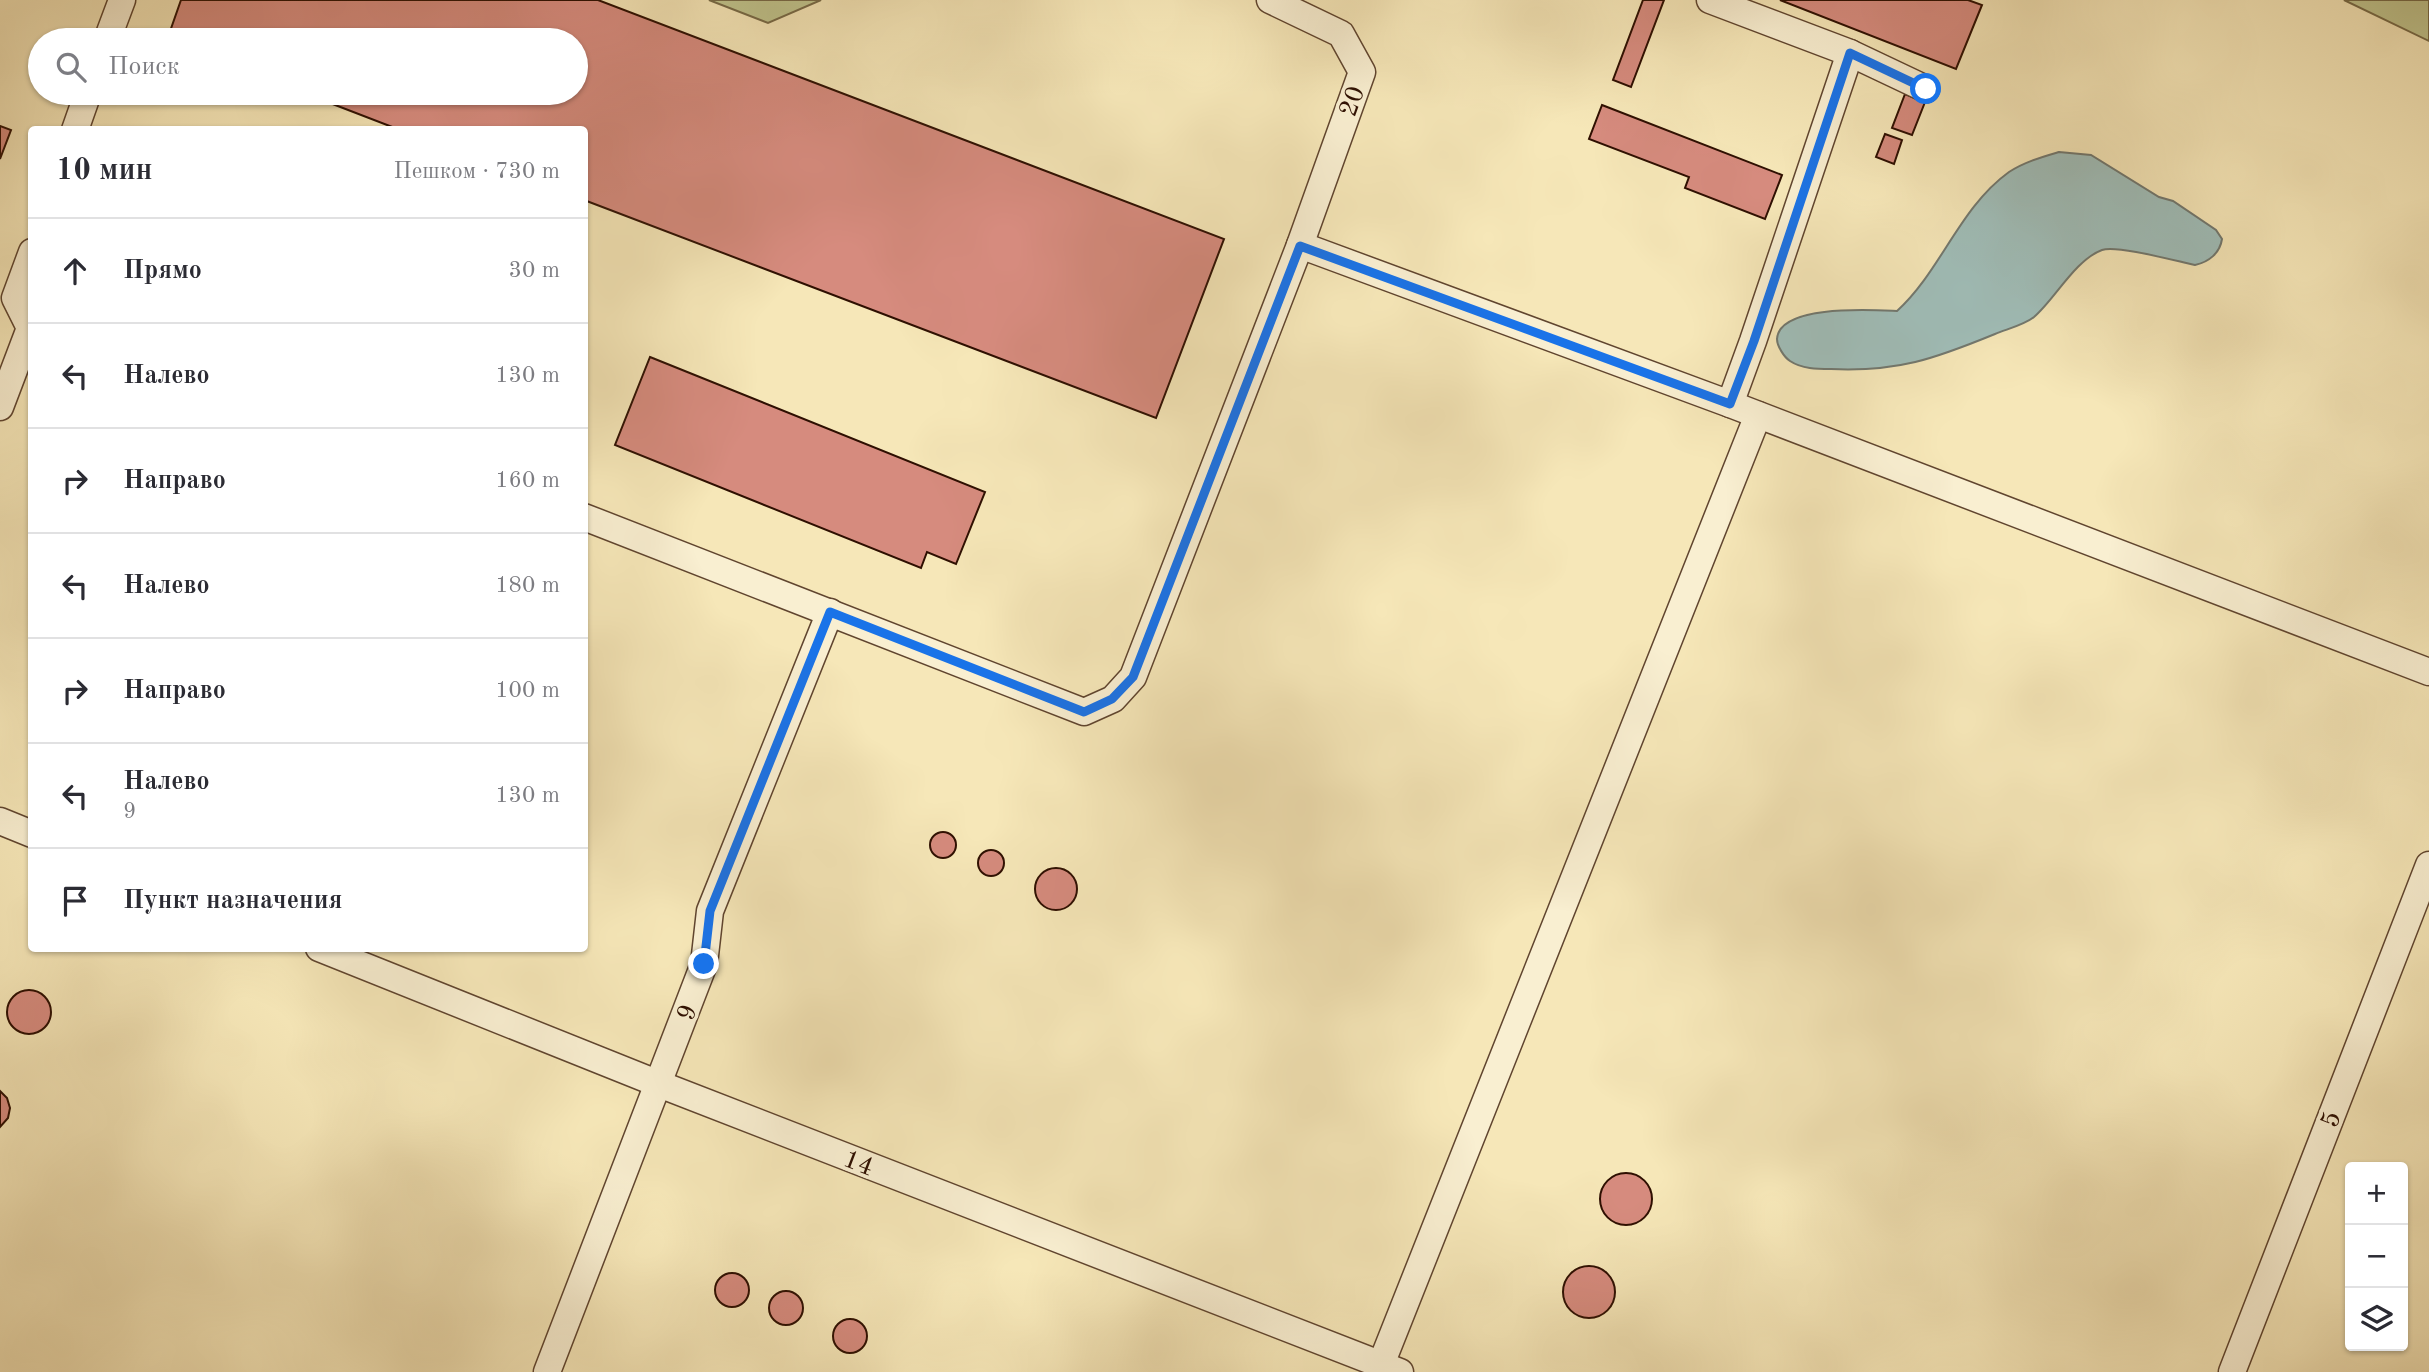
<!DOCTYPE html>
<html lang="ru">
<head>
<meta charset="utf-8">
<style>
  body { margin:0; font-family:"Old Standard TT",serif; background:#f7f7f7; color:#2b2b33 }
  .controls { position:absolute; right:21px; bottom:21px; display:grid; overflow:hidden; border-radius:7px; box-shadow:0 2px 5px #0004 }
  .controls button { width:63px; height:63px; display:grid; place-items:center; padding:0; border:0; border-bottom:2px solid #e1e1e2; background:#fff; color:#2b2b33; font:35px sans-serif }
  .stop { position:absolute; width:21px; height:21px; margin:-16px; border:5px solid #1a73e8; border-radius:50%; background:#fff }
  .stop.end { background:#1a73e8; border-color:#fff; box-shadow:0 2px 7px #0008 }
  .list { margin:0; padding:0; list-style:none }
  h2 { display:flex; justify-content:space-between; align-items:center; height:91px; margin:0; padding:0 28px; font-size:30px }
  h2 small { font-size:23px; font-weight:400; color:#7c7c81 }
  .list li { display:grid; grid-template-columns:46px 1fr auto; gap:21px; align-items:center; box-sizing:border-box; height:105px; padding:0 28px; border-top:2px solid #e1e1e2 }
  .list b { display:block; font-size:26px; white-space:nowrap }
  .list p { margin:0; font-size:23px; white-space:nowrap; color:#7c7c81 }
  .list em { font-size:23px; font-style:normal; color:#7c7c81 }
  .icon { flex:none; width:38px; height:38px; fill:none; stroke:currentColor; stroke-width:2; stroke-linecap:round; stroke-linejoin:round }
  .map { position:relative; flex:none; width:2429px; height:1372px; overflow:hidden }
  .search { position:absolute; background:#fff; box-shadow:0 2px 5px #0004; left:28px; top:28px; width:560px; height:77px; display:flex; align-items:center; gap:18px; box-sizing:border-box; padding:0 24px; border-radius:38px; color:#7c7c81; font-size:26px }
  .panel { position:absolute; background:#fff; box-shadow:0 2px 5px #0004; left:28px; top:126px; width:560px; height:826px; border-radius:7px }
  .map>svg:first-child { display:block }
</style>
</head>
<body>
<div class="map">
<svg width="2429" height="1372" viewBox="0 0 2429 1372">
  <rect width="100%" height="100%" fill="#f6e7b8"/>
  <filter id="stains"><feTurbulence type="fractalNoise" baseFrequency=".00286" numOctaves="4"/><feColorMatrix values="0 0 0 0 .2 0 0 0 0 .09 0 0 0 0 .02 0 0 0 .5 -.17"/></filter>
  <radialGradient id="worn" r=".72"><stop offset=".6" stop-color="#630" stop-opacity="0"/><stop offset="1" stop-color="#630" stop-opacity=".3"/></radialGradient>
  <g fill="#c0c48d" stroke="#776a47" stroke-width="2">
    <path d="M 709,0 L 821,0 L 768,23 Z"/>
    <path d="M 2344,0 L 2429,0 L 2429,41 Z"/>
  </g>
  <path fill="#a0beb9" stroke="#72786f" stroke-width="2" d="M 2059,152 L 2091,155 L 2159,197 L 2173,201 L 2216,230 L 2222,239 C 2220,253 2209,262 2195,265 C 2176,261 2117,245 2102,250 C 2075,260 2055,299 2034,317 C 2024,325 2007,329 1995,334 C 1934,359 1898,372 1831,369 C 1817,369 1802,369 1790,361 C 1784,357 1777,346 1777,339 C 1779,304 1872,310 1897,311 C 1941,271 1959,208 2009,172 C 2024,162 2042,157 2059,152 Z"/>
  <g fill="#d68b7e" stroke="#2e0f01" stroke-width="2">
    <path d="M 181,0 L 598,0 L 1224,239 L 1156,418 L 584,200 L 584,130 L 400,130 L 304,93 L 576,93 L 576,40 L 167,40 Z"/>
    <path d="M 1643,0 L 1664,0 L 1631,87 L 1613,80 Z"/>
    <path d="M 1780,0 L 1968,0 L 1982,5 L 1956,69 Z"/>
    <path d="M 1905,94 L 1925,102 L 1912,135 L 1892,128 Z"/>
    <path d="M 1602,105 L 1782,175 L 1765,219 L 1685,188 L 1689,177 L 1589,139 Z"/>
    <path d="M 0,126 L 11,130 L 0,159 Z"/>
    <path d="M 1885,134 L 1902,140 L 1894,164 L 1876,157 Z"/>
    <path d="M 650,357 L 985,492 L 956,564 L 927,552 L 921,568 L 615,445 Z"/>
    <circle cx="943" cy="845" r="13"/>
    <circle cx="991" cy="863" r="13"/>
    <circle cx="1056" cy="889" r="21"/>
    <circle cx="29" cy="1012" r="22"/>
    <path d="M 0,1091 L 7,1098 L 10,1108 L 8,1118 L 0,1127 Z"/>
    <circle cx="1626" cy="1199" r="26"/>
    <circle cx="1589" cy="1292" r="26"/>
    <circle cx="732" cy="1290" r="17"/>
    <circle cx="786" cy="1308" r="17"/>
    <circle cx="850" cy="1336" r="17"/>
  </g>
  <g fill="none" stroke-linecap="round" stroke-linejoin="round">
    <g stroke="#60452f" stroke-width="29">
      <g id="minor">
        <path d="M 1710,0 L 1850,53 L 1926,89"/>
        <path d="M 107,40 L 122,0"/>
        <path d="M 75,130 L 88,93"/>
        <path d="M 1300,245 L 1730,404 L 2429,672"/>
        <path d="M 1730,404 L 1753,341 L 1850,53"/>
        <path d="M 0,407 L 30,328 L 15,298 L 32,252"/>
        <path d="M 584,517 L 1084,712 L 1113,699 L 1133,677 L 1300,245 L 1362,72 L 1341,34 L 1270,0"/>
        <path d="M 0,821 L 32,834"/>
        <path d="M 319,948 L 659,1084 L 1400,1372"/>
        <path d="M 547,1372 L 704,964 L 710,911 L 830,612"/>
        <path d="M 1378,1372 L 1758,415"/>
        <path d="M 2232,1372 L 2429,865"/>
      </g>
    </g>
    <use href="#minor" stroke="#f9efd1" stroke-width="26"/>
  </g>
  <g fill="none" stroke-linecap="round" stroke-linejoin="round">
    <path stroke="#1a73e8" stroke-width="9" d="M 704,964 L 710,911 L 830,612 L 1084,712 L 1112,699 L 1133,677 L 1300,246 L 1730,404 L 1754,341 L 1850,53 L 1926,89"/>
  </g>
  <g text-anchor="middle" stroke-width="7" stroke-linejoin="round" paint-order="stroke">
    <g font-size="26" fill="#2e0f01" stroke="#f9efd1">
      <text transform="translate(1351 101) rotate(-70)" y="9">20</text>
      <text transform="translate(686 1012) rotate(-70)" y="9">9</text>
      <text transform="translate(2330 1119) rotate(-69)" y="9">5</text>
      <text transform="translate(859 1162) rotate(21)" y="9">14</text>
    </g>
  </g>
  <rect width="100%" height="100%" filter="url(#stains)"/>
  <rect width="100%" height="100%" fill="url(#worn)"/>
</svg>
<div class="controls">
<button>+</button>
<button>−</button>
<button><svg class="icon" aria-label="layers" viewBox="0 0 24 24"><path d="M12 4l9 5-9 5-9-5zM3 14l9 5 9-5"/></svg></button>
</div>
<div class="stop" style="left:1926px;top:89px"></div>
<div class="stop end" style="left:704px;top:964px"></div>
<div class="search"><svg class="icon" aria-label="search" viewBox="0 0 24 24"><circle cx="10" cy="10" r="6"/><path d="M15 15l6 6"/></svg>Поиск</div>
<section class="panel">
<h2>10 мин<small>Пешком · 730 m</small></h2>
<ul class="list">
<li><svg class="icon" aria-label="ahead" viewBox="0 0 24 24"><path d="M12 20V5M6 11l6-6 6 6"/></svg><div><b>Прямо</b></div><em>30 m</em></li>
<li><svg class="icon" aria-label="left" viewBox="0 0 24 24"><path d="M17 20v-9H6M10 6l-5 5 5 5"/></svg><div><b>Налево</b></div><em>130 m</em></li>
<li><svg class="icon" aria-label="right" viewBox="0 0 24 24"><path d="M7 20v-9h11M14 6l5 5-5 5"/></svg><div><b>Направо</b></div><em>160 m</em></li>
<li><svg class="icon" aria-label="left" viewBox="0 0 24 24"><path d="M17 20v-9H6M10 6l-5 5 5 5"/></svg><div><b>Налево</b></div><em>180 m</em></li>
<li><svg class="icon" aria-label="right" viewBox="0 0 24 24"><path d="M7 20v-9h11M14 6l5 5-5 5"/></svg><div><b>Направо</b></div><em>100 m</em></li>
<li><svg class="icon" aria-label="left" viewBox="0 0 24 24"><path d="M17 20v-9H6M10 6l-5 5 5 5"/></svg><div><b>Налево</b><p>9</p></div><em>130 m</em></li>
<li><svg class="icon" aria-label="arrive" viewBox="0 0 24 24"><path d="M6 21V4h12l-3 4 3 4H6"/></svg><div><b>Пункт назначения</b></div></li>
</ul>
</section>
</div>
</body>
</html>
